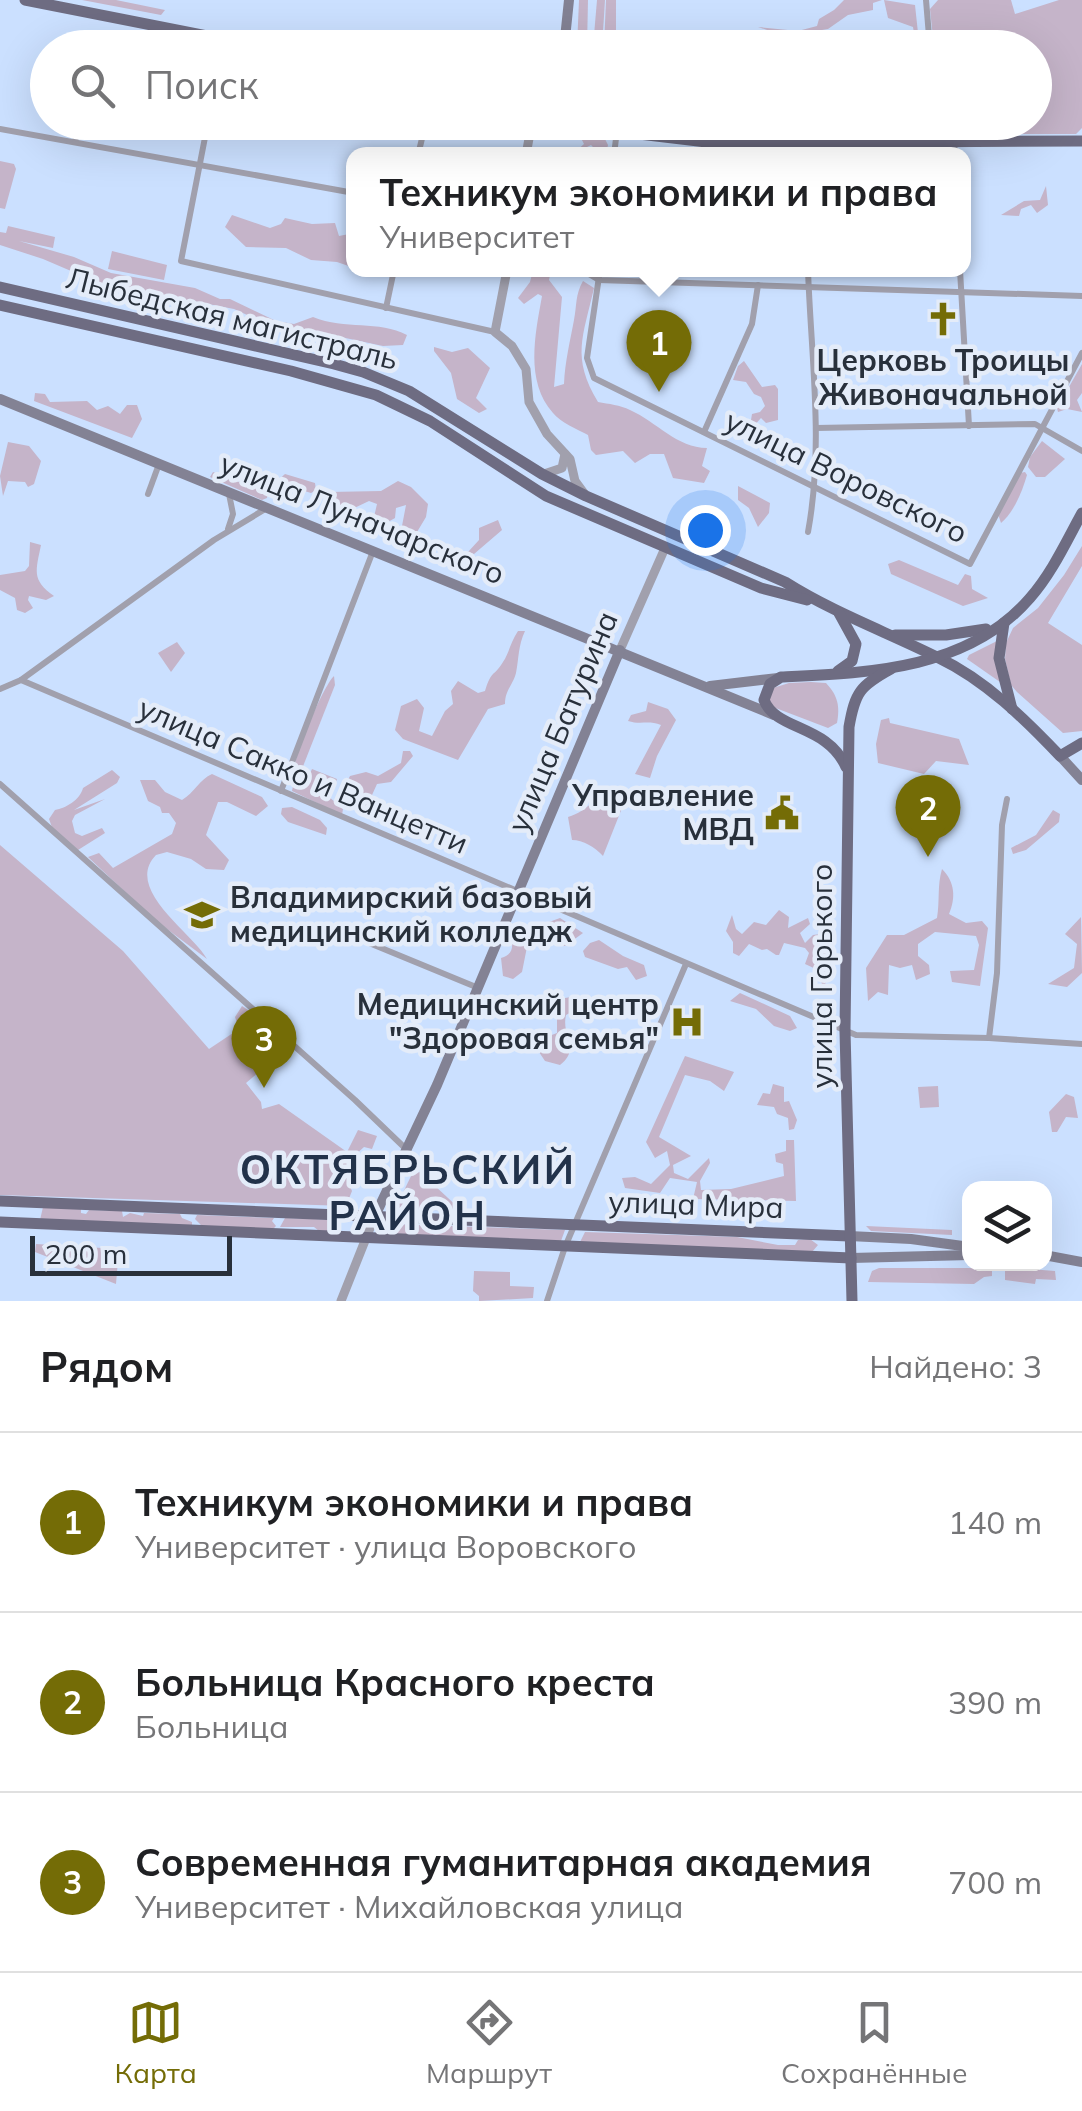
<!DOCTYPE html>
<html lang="ru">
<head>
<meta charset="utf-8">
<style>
  body { margin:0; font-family:Mulish,sans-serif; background:#f2f2f2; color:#202124 }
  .controls { position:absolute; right:30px; bottom:30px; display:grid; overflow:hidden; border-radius:20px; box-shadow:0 10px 40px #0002 }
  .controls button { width:90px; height:90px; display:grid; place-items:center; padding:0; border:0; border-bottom:2px solid #e0e0e0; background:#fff; color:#202124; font:50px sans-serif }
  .scale { position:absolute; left:30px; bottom:25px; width:202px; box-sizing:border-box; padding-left:10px; border:5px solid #28303b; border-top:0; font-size:28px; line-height:35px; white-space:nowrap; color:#28303b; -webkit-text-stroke:8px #e4ecf9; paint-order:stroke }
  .you { position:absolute; left:705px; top:530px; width:35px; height:35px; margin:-25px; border:8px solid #fff; border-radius:50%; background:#1a73e8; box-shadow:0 0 0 15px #1a73e833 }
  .badge { display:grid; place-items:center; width:65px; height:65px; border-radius:50%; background:#746c06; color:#fff; font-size:32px; font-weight:700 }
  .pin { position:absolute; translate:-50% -82px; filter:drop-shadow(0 2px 5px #0008) }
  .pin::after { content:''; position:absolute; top:52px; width:35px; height:30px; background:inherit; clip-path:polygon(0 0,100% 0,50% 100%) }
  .popup { position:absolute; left:346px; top:147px; width:625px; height:130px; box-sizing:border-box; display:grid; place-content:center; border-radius:20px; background:#fff; filter:drop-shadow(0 2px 8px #0005); font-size:32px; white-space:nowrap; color:#757577 }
  .popup b { font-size:38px; color:#202124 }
  .popup::after { content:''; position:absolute; left:50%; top:100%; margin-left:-20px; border:20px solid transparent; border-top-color:#fff }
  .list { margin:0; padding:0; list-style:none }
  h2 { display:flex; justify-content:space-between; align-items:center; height:130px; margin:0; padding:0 40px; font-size:42px }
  h2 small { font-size:32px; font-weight:400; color:#757577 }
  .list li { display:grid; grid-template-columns:65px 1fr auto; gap:30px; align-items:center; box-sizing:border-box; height:180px; padding:0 40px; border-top:2px solid #e0e0e0 }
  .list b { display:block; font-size:38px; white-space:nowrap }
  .list p { margin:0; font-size:32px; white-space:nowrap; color:#757577 }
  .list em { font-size:32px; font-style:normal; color:#757577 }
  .icon { flex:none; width:55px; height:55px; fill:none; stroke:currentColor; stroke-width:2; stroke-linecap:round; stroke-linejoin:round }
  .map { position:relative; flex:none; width:1082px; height:1301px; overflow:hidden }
  .search { position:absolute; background:#fff; box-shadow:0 10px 40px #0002; left:30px; right:30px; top:30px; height:110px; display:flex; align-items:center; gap:25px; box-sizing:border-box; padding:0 35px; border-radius:55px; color:#757577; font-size:38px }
  .sheet { height:670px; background:#fff }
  nav { display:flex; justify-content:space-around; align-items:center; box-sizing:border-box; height:140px; border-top:2px solid #e0e0e0; background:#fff; font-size:28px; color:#757577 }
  nav a { display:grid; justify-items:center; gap:5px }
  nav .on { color:#746c06 }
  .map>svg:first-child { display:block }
</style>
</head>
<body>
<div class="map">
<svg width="1082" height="1301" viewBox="0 0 1082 1301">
  <rect width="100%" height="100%" fill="#cbe0ff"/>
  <g fill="#c5b4c9">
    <path d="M 82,0 L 116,0 L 165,10 L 161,15 Z"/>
    <path d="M 579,0 L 588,0 L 587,47 L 577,47 Z"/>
    <path d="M 597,0 L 605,0 L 602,47 L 593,47 Z"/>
    <path d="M 606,0 L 616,0 L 616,34 L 620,35 L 619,47 L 604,47 Z"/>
    <path d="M 844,0 L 882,0 L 873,3 L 873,10 L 848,15 L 828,29 L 798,34 L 779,34 L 758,27 L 798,31 L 817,26 L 819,19 L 834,10 Z"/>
    <path d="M 884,0 L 915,5 L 918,33 L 914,33 L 913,27 L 888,18 Z"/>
    <path d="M 938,0 L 1011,0 L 1015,14 L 1059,0 L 1082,0 L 1082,128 L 1076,134 L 949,134 L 943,128 L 938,127 L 938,122 L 1034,122 L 1034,48 L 934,47 L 930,9 Z"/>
    <path d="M 887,122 L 894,123 L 895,128 L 920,128 L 926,136 L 874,135 L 874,127 Z"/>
    <path d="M 744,123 L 781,123 L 783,126 L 784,123 L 806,123 L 799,125 L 796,132 L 742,132 Z"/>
    <path d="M 588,134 L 604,137 L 608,145 L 606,154 L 600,154 L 591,145 L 573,154 L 584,144 L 581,138 Z"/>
    <path d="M 0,161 L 14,164 L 16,169 L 5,209 L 0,208 Z"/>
    <path d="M 1046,186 L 1048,205 L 1037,213 L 1031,205 L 1021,209 L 1019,216 L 1001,215 L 1024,201 L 1040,200 Z"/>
    <path d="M 232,215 L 270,228 L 281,224 L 285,218 L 312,224 L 335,223 L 339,236 L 354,233 L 354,270 L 360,270 L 337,262 L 311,260 L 286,248 L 246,247 L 225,227 Z"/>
    <path d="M 8,226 L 55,237 L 53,248 L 19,241 L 74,257 L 111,273 L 195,288 L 220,299 L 230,299 L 276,321 L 294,324 L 313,317 C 345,330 379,320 407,335 L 403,345 L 383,346 L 322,333 L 274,327 L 234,309 L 99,283 L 43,259 L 0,245 L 0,232 L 6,233 Z"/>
    <path d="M 112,251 L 167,265 L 164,280 L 108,269 Z"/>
    <path d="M 533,270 L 568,270 L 551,270 L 549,280 L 562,297 L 554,387 L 564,384 C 565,361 570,342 574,320 C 577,305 575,295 583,281 L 594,288 C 583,337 571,357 598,402 C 609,404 620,405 630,410 C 657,422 677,448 707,448 L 702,466 L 710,471 L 704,483 L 673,478 L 664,454 L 650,454 L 635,463 L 623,451 L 596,455 L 591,450 L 588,435 C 577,429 561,423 553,413 C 525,381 535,335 542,296 L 538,294 L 524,304 L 518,298 L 530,282 Z"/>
    <path d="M 434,347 L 452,352 L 468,348 L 490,368 L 476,398 L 487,409 L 479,413 L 457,399 L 451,373 L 434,351 Z"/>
    <path d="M 744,361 L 762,387 L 775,385 L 778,389 L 778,420 L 766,423 L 761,418 L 752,428 L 750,426 L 752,414 L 760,412 L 765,406 L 761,397 L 754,394 L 746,382 L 733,380 L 738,366 Z"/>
    <path d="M 1082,364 L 1082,393 L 1077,400 L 1082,412 L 1067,409 L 1058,412 L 1057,408 Z"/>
    <path d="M 35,393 L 45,394 L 50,402 L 87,401 L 97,410 L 108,406 L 120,414 L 127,405 L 137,405 L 142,419 L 132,438 L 34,401 Z"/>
    <path d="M 1042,441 L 1065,459 L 1045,477 L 1036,477 L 1028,467 L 1030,457 Z"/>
    <path d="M 8,442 L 29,446 L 41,461 L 34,484 L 28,487 L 25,482 L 8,481 L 3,496 L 0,476 Z"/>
    <path d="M 247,463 L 271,477 L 267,498 L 262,500 L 210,477 L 213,472 L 239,482 Z"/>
    <path d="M 1025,472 L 1027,475 C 1022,492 1014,512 1001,523 L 998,514 L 1020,473 Z"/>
    <path d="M 285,474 L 315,483 L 316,490 L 311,493 L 298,489 L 278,500 L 271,495 L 276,482 Z"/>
    <path d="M 398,481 L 411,487 L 428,504 L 426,517 L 417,532 L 402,526 L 406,505 L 396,508 L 395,518 L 388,522 L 374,517 L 377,504 L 369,501 L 348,511 L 332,501 L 329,492 L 381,491 Z"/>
    <path d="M 738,486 L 770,503 L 769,513 L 758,527 L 749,508 L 738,500 Z"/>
    <path d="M 498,520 L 502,530 L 474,554 L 468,552 L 479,540 L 479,528 Z"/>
    <path d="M 30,542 L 41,545 C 36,570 31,580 54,596 L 46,600 L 29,596 L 28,600 L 33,608 L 25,613 L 17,610 L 15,598 L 0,590 L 0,575 L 25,571 L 29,566 Z"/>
    <path d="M 1082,546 L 1082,566 L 1048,623 L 1082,645 L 1082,731 L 1063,733 L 1017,692 L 1011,685 L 1005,659 L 1006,643 L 1013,628 L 1038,608 L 1064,575 Z"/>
    <path d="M 899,560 L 958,585 L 965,574 L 971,576 L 972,589 L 988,598 L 963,606 L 891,574 L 888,564 Z"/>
    <path d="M 518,631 L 525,631 C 518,646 519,658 516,673 C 513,685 505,690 505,704 L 488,709 L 458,760 L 403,739 L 395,730 L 401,706 L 417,699 L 424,708 L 419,731 L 432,736 L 445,711 L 453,704 L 451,691 L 458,681 L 478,693 L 485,691 C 492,669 493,678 503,662 C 509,653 511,641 518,631 Z"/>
    <path d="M 997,641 L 1000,682 L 967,659 L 969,655 Z"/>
    <path d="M 177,642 L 185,653 L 171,672 L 158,653 Z"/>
    <path d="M 334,676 L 335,685 L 300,774 L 293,776 C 291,762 323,686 334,676 Z"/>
    <path d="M 811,682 L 826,683 C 838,696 840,706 837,723 L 828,728 L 773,707 L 768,701 L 773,688 L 789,683 Z"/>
    <path d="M 648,702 L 668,709 L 676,720 L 657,756 L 650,778 L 635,774 L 661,725 C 649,720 640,725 628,721 L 631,715 L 646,711 Z"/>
    <path d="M 889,718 L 890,723 L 959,739 L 969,765 L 936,761 L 924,774 L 878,763 L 876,744 L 881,720 Z"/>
    <path d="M 403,751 L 410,751 L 413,756 L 391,782 L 377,784 L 367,806 L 348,799 L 343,789 L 350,776 L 366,772 L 378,776 L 401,763 Z"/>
    <path d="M 312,769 L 337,779 L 332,793 L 320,789 L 343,809 L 342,815 L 292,791 L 293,786 L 306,782 Z"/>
    <path d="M 112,770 L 120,777 L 117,783 L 74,810 L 105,799 L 75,815 L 72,821 L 75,833 L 82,836 L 102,828 L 105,833 L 78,850 L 53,830 L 49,819 L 55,810 C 66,808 80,800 83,788 Z"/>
    <path d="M 212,774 L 262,797 L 268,806 L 256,816 L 227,802 L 218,802 L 206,835 L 229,860 L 224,870 L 206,869 L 191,859 L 167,852 L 156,855 C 123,889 193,933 207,959 L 155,920 L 88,857 L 99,853 L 113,868 L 172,834 L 176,823 L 169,813 L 162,813 L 160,807 L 148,801 L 140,780 L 155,780 L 165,792 L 182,800 C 194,793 200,779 212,774 Z"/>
    <path d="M 611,792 L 624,796 L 624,803 L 603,856 C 595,847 583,840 572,840 L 568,817 C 589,811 595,795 611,792 Z"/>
    <path d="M 292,807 L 320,820 L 327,828 L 326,835 L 288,822 L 281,814 L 282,808 Z"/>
    <path d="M 1053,810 L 1060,814 L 1059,822 L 1026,850 L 1013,854 L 1011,848 L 1036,835 Z"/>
    <path d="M 0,845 L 123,951 L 209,1049 L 239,1029 L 235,1017 L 242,1006 L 254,1014 L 241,1035 L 261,1055 L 260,1071 L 246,1083 L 261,1102 L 262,1109 L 279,1104 L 347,1152 L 358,1130 L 377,1136 L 372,1149 L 364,1147 L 353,1157 L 347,1170 L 351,1172 L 348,1182 L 352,1191 L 346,1206 L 0,1195 Z"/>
    <path d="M 942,869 C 955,882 956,898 949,914 L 966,923 L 982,921 L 988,928 L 980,986 L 952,982 L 950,971 L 974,970 L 979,945 L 976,936 L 935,932 L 918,944 L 918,956 L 929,965 L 930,974 L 916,980 L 912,965 L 900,968 L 889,965 L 888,995 L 878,992 L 868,1001 L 866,968 L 887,935 L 904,935 L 937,918 C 940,900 937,886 942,869 Z"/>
    <path d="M 779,910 L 789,917 L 788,928 L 808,918 L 810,924 L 800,933 L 805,943 L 813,935 L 820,934 C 834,948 833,972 823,988 L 818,970 L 805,964 L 809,953 L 805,948 L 784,943 L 779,955 L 776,955 L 767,949 L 762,950 L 749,944 L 739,956 L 733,953 L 733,942 L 726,931 L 732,915 L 736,929 L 742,934 L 754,922 L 766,925 Z"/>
    <path d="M 1081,917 L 1082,973 L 1067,987 L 1048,984 L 1074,968 L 1077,944 L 1065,934 Z"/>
    <path d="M 560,918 L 583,933 L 565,946 L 553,944 L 543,934 L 549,922 Z"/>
    <path d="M 518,938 L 527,947 L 522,972 L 513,979 L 503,976 L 501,958 C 510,955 513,951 512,941 Z"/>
    <path d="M 599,940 L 623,956 L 644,965 L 647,976 L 636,980 L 627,967 L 618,969 L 585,957 L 583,951 L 590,943 Z"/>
    <path d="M 740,993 L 790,1016 L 797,1028 L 790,1031 L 774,1026 L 756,1009 L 730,1001 Z"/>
    <path d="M 571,997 L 586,1004 L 566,1015 C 561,1036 581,1049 560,1065 L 545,1061 L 539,1052 L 549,1036 L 557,1033 L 557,1019 L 565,998 Z"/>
    <path d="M 685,1056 L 734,1072 L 724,1091 L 710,1081 L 685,1075 L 659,1137 L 691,1156 L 673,1165 L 674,1173 L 688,1179 L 709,1158 L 710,1163 L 700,1181 L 701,1190 L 731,1189 L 784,1176 L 783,1164 L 776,1162 L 775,1154 L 786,1151 L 786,1140 L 794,1140 L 796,1201 L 693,1199 L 697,1182 L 670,1178 L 660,1193 L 625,1188 L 622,1178 L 635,1177 L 651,1184 L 670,1165 L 667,1151 L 655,1158 L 646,1142 Z"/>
    <path d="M 773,1084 L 784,1087 L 784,1102 L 789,1101 L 797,1120 L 794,1129 L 789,1130 L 788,1118 L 777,1114 L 774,1107 L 757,1105 L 763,1093 L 770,1094 Z"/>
    <path d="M 938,1086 L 939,1107 L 920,1108 L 918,1087 Z"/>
    <path d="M 1066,1094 L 1074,1097 L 1078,1118 L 1066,1117 L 1057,1132 L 1052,1132 L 1049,1112 Z"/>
    <path d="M 420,1172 L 462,1211 L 399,1209 L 397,1205 L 412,1174 Z"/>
    <path d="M 43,1207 L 81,1208 L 81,1213 L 86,1214 L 89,1210 L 122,1211 L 123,1217 L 130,1213 L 143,1216 L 144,1213 L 180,1214 L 182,1218 L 192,1222 L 192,1226 L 40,1220 Z"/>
    <path d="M 197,1215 L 274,1218 L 272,1221 L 276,1226 L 273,1229 L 202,1226 L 195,1219 Z"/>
    <path d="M 285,1218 L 340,1220 L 337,1232 L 319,1231 L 314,1227 L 280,1227 Z"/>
    <path d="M 392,1224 L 565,1230 L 561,1241 L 392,1235 Z"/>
    <path d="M 866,1226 L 952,1230 L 952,1235 L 871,1231 Z"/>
    <path d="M 585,1232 L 737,1237 L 778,1245 L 795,1245 L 798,1240 L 810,1239 L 818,1245 L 812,1252 L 580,1242 Z"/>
    <path d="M 36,1244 L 119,1249 L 116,1284 L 35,1252 Z"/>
    <path d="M 1005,1267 L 1055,1271 L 1056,1280 L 1036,1279 L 1035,1284 L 1005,1280 Z"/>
    <path d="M 879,1268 L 992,1268 L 992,1276 L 984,1277 L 974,1284 L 868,1282 L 872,1271 Z"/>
    <path d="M 474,1271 L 510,1272 L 510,1286 L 534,1287 L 533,1298 L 479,1301 L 479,1296 L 473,1291 Z"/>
  </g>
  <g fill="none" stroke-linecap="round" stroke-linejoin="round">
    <g stroke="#a1a0ad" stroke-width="6">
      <path d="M 926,0 L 930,48"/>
      <path d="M 97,48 L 98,45"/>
      <path d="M 208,122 L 181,261 L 495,332"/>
      <path d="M 934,122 L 934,141"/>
      <path d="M 0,129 L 354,193"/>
      <path d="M 75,142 L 79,122"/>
      <path d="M 954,142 L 955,155"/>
      <path d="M 418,155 L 426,122"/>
      <path d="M 614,155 L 617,130"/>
      <path d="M 582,270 L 599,280 L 1082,296"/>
      <path d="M 600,270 L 587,358 L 594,378 L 970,564 L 1082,353"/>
      <path d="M 808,270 C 811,357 824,445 808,532"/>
      <path d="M 960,270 L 969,426"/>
      <path d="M 386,308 L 394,270"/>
      <path d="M 816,428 L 1035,424 L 1082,451"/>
      <path d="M 704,432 L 752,324 L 758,285"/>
      <path d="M 148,494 L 159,464"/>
      <path d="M 228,529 L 233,514 L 229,494"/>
      <path d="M 21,680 L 856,1035 L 989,1038 L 1082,1044"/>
      <path d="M 0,689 L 21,680 L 214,540 L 267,508"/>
      <path d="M 0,784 L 355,1100 L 406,1149"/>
      <path d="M 281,791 L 373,551"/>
      <path d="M 357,938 L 476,987"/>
      <path d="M 989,1038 L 997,973 L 1002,825 L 1007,799"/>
      <path d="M 547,1301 L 565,1247 L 686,964"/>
    </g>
    <g stroke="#a1a0ad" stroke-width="9">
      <path d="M 526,155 L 532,122"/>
      <path d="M 507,270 L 495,332 L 512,346 L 526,369 L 529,402 L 547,434 L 570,459 L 575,481 L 586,496"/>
      <path d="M 544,474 L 562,468 L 565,454"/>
      <path d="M 620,650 L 665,548"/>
      <path d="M 341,1301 L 374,1218"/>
    </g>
    <g stroke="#838294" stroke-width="10">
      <path d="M 564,48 L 569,0"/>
      <path d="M 0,399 L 774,715"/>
      <path d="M 710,686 L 778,678"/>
      <path d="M 1060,756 L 1082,780"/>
      <path d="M 374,1218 L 437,1085 L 620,650"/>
      <path d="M 849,1236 L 911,1239 L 970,1247"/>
      <path d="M 1044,1255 L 1082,1262"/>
      <path d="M 851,1258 L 970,1255"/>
    </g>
    <g stroke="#6e6c82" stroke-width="11">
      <path d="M 25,0 L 268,48"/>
      <path d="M 596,122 L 639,134 L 715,143 L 1082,141"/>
      <path d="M 0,287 L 334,364 L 363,372 L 409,391 L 542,474 L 586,496 L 785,582 C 834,613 887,632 939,658 C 985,680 1025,719 1060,756 L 1082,743"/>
      <path d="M 0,305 L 291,371 L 376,395 L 430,421 L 546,496 L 761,588 L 807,600"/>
      <path d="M 1004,623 L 999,658 L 1012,709"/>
      <path d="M 895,635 L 946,635 L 986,629"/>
      <path d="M 838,671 L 852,661 L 856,644 L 839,613"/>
      <path d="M 846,767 C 827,724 776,731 764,700 L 770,684 L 781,677 C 868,673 968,670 1030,598 C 1052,573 1066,542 1082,513"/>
      <path d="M 0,1201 L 849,1236"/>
      <path d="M 0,1222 L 851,1258"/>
      <path d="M 852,1301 L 845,1031 L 849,727 C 855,692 860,686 891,669"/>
    </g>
  </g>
  <defs>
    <g id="church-bare" transform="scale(2.7)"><path d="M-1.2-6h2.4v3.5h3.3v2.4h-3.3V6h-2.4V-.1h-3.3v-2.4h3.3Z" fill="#746c06" stroke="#e4ecf9" stroke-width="2.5" paint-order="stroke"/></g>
    <g id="civic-bare" transform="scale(2.7)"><path d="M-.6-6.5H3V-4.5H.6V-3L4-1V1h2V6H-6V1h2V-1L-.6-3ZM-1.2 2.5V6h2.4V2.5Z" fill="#746c06" stroke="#e4ecf9" stroke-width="2.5" paint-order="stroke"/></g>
    <g id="university-bare" transform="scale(2.7)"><path d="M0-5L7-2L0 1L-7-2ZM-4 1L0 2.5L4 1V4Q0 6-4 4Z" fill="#746c06" stroke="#e4ecf9" stroke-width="2.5" paint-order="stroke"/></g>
    <g id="hospital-bare" transform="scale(2.7)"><path d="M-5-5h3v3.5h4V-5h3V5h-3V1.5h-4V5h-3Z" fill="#746c06" stroke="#e4ecf9" stroke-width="2.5" paint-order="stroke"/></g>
  </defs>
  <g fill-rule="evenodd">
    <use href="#church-bare" x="943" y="319"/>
    <use href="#civic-bare" x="782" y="813"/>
    <use href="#university-bare" x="202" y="915"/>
    <use href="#hospital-bare" x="687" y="1022"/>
  </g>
  <g text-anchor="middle" stroke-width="9" stroke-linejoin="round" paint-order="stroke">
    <g font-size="30" fill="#28303b" stroke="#e4ecf9">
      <text transform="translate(232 319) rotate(14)" y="10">Лыбедская магистраль</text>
      <text transform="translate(846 477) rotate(26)" y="10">улица Воровского</text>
      <text transform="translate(362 519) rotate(22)" y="10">улица Луначарского</text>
      <text transform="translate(563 722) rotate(-67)" y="10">улица Батурина</text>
      <text transform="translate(303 776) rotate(23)" y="10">улица Сакко и Ванцетти</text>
      <text transform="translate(822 976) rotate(-90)" y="10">улица Горького</text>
      <text transform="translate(696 1205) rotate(2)" y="10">улица Мира</text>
    </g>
    <g font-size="30" font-weight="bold" fill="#28303b" stroke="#e4ecf9" text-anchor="end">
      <text x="943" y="371" text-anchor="middle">Церковь Троицы<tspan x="943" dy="34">Живоначальной</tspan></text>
      <text x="754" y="806">Управление<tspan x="754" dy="34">МВД</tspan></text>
      <text x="230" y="908" text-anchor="start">Владимирский базовый<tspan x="230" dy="34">медицинский колледж</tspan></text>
      <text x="659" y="1015">Медицинский центр<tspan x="659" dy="34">"Здоровая семья"</tspan></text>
    </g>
    <g font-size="40" font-weight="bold" letter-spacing="2.5" fill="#22324a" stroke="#e4ecf9">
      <text x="408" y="1184">ОКТЯБРЬСКИЙ<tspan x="408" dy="46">РАЙОН</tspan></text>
    </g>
  </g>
</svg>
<div class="controls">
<button><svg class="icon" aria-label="layers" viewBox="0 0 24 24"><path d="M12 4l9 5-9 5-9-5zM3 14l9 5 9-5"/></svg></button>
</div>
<div class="scale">200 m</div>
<div class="you"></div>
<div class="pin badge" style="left:659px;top:392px">1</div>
<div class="popup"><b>Техникум экономики и права</b>Университет</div>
<div class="pin badge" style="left:928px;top:857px">2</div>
<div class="pin badge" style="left:264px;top:1088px">3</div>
<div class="search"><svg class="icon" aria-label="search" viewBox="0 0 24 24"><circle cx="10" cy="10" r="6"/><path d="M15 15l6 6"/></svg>Поиск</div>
</div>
<section class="sheet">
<h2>Рядом<small>Найдено: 3</small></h2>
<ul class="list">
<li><span class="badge">1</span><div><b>Техникум экономики и права</b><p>Университет · улица Воровского</p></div><em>140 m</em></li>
<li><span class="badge">2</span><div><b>Больница Красного креста</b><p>Больница</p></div><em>390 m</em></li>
<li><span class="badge">3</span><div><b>Современная гуманитарная академия</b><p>Университет · Михайловская улица</p></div><em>700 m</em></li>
</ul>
</section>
<nav>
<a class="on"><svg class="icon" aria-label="map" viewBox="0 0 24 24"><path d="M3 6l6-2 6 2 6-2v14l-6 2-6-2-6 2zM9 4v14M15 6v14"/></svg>Карта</a>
<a><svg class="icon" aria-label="directions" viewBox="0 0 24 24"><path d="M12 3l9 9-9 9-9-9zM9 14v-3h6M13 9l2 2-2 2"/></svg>Маршрут</a>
<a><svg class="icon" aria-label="saved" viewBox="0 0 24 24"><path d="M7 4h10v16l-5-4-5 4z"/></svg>Сохранённые</a>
</nav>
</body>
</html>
